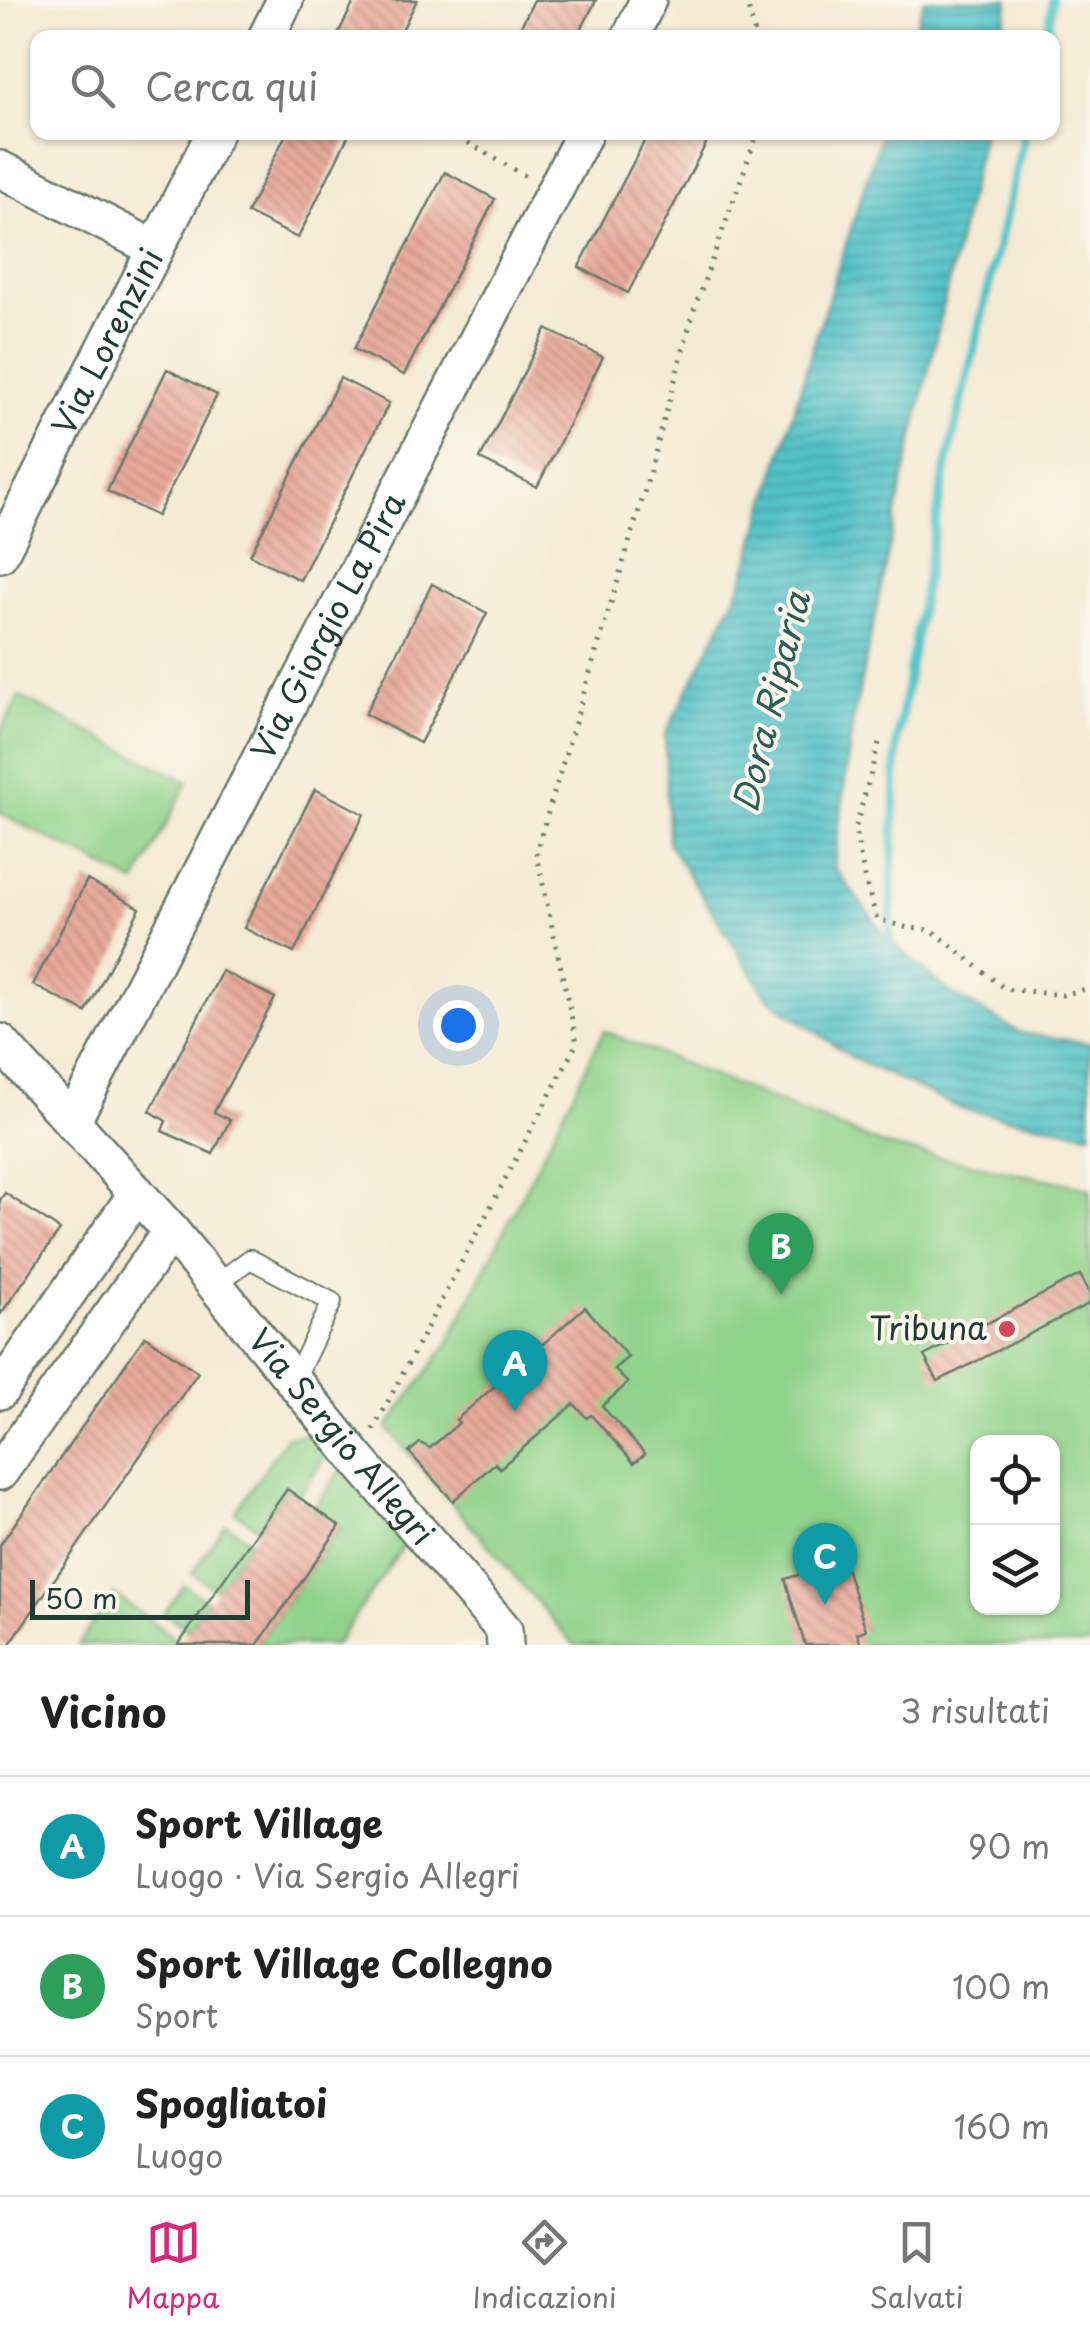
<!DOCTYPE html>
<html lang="it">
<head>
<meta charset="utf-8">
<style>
  body { margin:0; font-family:"Playpen Sans",sans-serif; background:#f2f2f2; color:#222 }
  .controls { position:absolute; right:30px; bottom:30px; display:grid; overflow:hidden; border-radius:20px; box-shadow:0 2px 8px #0004 }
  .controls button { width:90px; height:90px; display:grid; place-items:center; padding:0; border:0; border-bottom:2px solid #e0e0e0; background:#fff; color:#222; font:50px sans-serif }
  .scale { position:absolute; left:30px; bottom:25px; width:220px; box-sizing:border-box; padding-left:10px; border:5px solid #1f3d34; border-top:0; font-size:28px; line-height:35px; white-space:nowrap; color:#1f3d34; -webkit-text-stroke:8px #fbf7ec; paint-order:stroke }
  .you { position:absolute; left:458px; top:1025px; width:35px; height:35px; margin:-25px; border:8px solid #fff; border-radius:50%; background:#1a73e8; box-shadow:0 0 0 15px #1a73e833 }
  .badge { display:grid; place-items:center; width:65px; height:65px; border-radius:50%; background:#db2777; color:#fff; font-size:32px; font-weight:700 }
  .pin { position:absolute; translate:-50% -82px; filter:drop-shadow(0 2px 5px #0008) }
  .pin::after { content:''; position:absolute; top:52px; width:35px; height:30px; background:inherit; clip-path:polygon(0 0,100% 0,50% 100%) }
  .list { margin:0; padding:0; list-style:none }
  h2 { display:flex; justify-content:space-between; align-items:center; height:130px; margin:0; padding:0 40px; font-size:42px }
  h2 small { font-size:32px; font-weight:400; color:#767676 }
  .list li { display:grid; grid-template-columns:65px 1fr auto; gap:30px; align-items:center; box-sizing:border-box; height:140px; padding:0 40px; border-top:2px solid #e0e0e0 }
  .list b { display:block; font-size:38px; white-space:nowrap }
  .list p { margin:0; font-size:32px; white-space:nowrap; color:#767676 }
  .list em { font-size:32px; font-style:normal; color:#767676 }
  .icon { flex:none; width:55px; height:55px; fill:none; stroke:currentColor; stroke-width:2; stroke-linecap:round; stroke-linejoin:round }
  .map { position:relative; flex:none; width:1090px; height:1645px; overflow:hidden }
  .search { position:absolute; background:#fff; box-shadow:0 2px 8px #0004; left:30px; right:30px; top:30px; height:110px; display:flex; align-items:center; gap:25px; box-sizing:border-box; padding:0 35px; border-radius:20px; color:#767676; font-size:38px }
  .sheet { height:550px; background:#fff }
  nav { display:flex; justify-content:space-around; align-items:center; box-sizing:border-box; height:140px; border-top:2px solid #e0e0e0; background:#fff; font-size:28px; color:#767676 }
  nav a { display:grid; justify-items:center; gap:5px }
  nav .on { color:#db2777 }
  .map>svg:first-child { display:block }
</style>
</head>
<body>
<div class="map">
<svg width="1090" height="1645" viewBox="0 0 1090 1645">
  <defs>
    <pattern id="water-rules" width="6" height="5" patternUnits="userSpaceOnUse" patternTransform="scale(2.5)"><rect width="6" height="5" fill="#55c3c9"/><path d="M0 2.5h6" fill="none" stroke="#46a0a4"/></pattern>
    <pattern id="building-back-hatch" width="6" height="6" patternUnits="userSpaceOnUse" patternTransform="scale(2.5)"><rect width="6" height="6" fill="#e9aa9b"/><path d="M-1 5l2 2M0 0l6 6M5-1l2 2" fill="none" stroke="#bc8c7f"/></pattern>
  </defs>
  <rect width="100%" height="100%" fill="#fbf7ec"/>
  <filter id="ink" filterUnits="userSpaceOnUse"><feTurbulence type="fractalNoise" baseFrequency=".01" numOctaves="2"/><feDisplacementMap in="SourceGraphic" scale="20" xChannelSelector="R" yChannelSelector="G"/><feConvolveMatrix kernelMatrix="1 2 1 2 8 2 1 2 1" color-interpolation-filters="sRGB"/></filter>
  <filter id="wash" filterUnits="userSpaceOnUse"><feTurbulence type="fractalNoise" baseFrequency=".0048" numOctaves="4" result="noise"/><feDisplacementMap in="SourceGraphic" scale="40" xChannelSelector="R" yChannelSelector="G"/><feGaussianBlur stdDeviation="2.25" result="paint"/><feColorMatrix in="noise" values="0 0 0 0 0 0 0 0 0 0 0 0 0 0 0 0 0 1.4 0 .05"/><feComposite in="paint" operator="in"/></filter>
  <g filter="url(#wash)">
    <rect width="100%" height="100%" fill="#f5ead4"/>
    <g fill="#8fd28a" stroke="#57885f" stroke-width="2.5" fill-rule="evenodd">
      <path d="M 19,696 L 188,782 L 136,883 L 0,813 L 0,734 Z"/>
      <path d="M 604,1031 L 885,1146 L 1090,1188 L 1090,1645 L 574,1645 L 387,1428 L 447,1345 ZM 978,1442 L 1052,1442 L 1052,1608 L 978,1608 Z"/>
      <path d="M 303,1435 L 316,1438 L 330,1450 L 298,1497 L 287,1489 L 259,1529 L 235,1512 L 287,1436 Z"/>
      <path d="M 344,1466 L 409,1538 L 335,1645 L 257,1645 L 340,1527 L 314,1508 Z"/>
      <path d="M 226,1524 L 251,1541 L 217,1590 L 192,1573 Z"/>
      <path d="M 184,1585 L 208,1602 L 188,1630 L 164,1613 Z"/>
      <path d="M 114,1594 L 180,1642 L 178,1645 L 78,1645 Z"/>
    </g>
    <g fill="url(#water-rules)" stroke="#3a807e" stroke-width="2.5">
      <path d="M 924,0 L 1009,0 L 1002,37 L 912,37 Z"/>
      <path d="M 882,132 L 983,133 L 902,486 L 853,720 L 834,867 L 889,940 L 952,994 L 1021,1033 L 1090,1043 L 1090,1133 L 961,1109 L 854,1059 L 768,998 L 668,843 L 665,735 L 743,581 L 815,340 Z"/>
    </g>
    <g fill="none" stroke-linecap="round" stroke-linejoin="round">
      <g stroke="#55c3c9" stroke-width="9">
        <path d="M 1047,38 L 1052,0"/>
        <path d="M 890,948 L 897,740 L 945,472 L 1025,132"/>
      </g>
    </g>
    <g id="blocks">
      <g fill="url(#building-back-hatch)">
        <path d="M 355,0 L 417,0 L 398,38 L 336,38 Z"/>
        <path d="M 534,0 L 596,0 L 577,38 L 515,38 Z"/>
        <path d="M 287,132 L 350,132 L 298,238 L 247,213 Z"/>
        <path d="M 649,132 L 712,132 L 628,293 L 579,267 Z"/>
        <path d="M 445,172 L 495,199 L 404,375 L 354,349 Z"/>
        <path d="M 546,329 L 603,357 L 537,487 L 480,459 Z"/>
        <path d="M 167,369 L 217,395 L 157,516 L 107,491 Z"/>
        <path d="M 340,378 L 389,403 L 300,580 L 250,555 Z"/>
        <path d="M 432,584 L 487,613 L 420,743 L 365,714 Z"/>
        <path d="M 315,789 L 364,814 L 294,953 L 244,928 Z"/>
        <path d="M 87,880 L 140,908 L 86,1012 L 33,985 Z"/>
        <path d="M 222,971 L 275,998 L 214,1112 L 230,1120 L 213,1154 L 162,1131 L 166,1121 L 150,1111 Z"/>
        <path d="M 5,1193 L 60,1230 L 0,1315 L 0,1200 Z"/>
        <path d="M 1080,1275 L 1090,1293 L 1090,1303 L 938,1381 L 924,1356 Z"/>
        <path d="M 585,1307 L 628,1357 L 614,1369 L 628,1383 L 602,1406 L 645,1454 L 634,1463 L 591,1415 L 587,1418 L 574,1404 L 500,1468 L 495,1463 L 453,1501 L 409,1452 L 420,1443 L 430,1448 L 459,1423 L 456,1420 Z"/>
        <path d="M 145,1336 L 198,1372 L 9,1645 L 0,1645 L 0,1545 Z"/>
        <path d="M 287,1489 L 340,1526 L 268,1630 L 257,1645 L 178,1645 Z"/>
        <path d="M 844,1561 L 866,1630 L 857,1633 L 861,1645 L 805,1645 L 785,1579 Z"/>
      </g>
    </g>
  </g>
  <g filter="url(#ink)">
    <use href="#blocks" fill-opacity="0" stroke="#6a7a6c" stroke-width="2.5"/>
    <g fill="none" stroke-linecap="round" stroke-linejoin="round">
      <g stroke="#6a7a6c" stroke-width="22">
        <path id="lane" d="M 215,1285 L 250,1259 L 332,1302 L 294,1381"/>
      </g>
      <g stroke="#6a7a6c" stroke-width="40">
        <g id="street">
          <path d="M 266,38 L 285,0"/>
          <path d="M 630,38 L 648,0"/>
          <path d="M 0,169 L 154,248"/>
          <path id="s1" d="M 0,554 L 215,132"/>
          <path id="s2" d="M 0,1042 L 171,1231 L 358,1460 L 504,1630 L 505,1645"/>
          <path id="s3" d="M 72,1122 L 585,132"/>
          <path d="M 0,1391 L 137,1193"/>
          <path d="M 0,1472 L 171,1231"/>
        </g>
      </g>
      <g stroke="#6a7a6c" stroke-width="5" stroke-dasharray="2.5 8" stroke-linecap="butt">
        <path d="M 746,0 L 756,38"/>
        <path d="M 450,132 L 527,177"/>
        <path d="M 879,743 L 855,830 L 865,880 L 877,919 L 908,928 L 932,930 L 1005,989 L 1062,995 L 1090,988"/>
        <path d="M 373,1430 L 577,1043 L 536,852 L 645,490 L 694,310 L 758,132"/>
      </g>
      <use href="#lane" stroke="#fff" stroke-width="18"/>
      <use href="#street" stroke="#fff" stroke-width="35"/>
    </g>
  </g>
  <circle fill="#d1495b" stroke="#fbf7ec" stroke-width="4" cx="1007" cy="1329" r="10"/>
  <g text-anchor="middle" stroke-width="8" stroke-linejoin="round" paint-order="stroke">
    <g font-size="32" fill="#1f3d34" stroke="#fbf7ec">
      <text dy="11" stroke="none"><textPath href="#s1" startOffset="238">Via Lorenzini</textPath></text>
      <text dy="11" stroke="none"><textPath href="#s3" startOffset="558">Via Giorgio La Pira</textPath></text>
      <text dy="11" stroke="none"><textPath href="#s2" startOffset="522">Via Sergio Allegri</textPath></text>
    </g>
    <g font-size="32" fill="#1f3d34" stroke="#fbf7ec" text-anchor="end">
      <text x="987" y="1340">Tribuna</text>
    </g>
    <g font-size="35" font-style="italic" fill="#2c5e59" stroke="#fbf7ec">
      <text transform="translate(772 702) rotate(-76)" y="12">Dora Riparia</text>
    </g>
  </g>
</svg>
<div class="controls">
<button><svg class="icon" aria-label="locate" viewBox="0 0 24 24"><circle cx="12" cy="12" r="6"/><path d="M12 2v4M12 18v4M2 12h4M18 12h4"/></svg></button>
<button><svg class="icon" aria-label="layers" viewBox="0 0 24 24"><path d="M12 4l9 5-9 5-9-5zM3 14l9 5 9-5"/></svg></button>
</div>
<div class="scale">50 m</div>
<div class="you"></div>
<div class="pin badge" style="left:515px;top:1412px;background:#0f9aa8">A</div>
<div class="pin badge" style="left:781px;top:1295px;background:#2e9e5b">B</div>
<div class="pin badge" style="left:825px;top:1605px;background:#0f9aa8">C</div>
<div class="search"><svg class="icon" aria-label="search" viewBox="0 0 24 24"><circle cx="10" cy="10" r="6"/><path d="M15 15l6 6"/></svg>Cerca qui</div>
</div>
<section class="sheet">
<h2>Vicino<small>3 risultati</small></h2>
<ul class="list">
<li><span class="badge" style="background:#0f9aa8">A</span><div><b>Sport Village</b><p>Luogo · Via Sergio Allegri</p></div><em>90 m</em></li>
<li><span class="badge" style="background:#2e9e5b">B</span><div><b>Sport Village Collegno</b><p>Sport</p></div><em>100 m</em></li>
<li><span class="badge" style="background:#0f9aa8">C</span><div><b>Spogliatoi</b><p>Luogo</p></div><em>160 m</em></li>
</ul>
</section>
<nav>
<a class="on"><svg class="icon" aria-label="map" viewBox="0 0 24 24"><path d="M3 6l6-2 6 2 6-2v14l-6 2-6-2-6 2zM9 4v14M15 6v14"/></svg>Mappa</a>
<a><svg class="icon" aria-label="directions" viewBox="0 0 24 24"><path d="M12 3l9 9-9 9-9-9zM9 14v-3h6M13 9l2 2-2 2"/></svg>Indicazioni</a>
<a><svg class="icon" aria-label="saved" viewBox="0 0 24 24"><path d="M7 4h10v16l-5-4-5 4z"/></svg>Salvati</a>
</nav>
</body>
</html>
